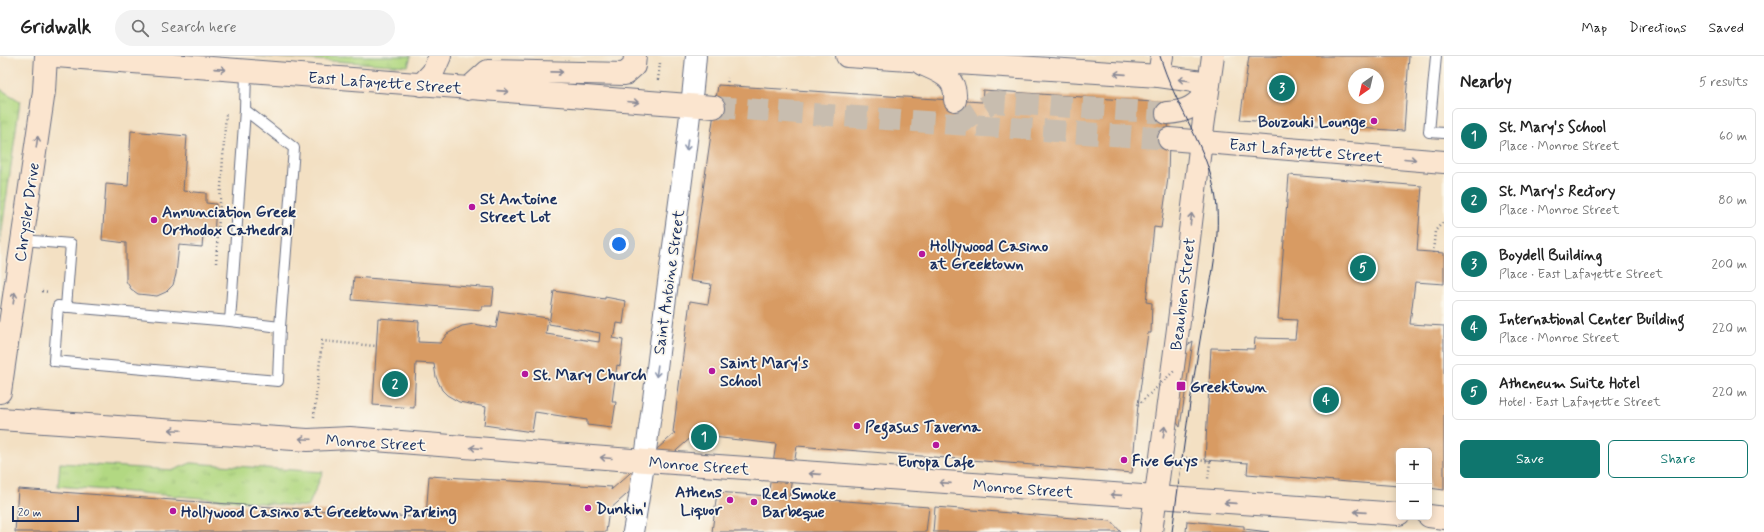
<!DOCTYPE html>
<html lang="en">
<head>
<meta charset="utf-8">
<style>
  body { margin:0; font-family:Mynerve,sans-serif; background:#f2f2f2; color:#222 }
  .controls { position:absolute; right:12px; bottom:12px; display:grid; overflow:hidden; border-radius:6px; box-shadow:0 2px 10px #0003 }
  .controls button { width:36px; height:36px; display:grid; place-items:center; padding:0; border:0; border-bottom:1px solid #e0e0e0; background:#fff; color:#222; font:20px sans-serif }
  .compass { position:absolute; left:1348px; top:12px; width:36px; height:36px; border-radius:50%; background:#fff; box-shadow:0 2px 10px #0003; rotate:214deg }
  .scale { position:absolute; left:12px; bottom:10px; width:67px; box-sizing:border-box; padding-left:4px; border:2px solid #1b2f5e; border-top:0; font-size:11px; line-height:14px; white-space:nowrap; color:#1b2f5e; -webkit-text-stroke:3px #fbf7ec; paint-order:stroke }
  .you { position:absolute; left:619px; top:188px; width:14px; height:14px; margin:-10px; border:3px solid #fff; border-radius:50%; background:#1a73e8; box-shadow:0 0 0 6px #1a73e833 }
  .badge { display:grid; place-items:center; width:26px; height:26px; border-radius:50%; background:#0f766e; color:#fff; font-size:13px; font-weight:700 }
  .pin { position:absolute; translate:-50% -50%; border:2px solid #fff; box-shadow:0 1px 4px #0006 }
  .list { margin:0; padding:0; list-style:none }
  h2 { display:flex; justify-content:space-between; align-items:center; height:52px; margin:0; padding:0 16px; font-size:17px }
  h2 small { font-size:13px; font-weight:400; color:#767676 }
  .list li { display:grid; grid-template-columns:26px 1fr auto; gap:12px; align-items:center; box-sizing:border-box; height:56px; margin:0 8px 8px; padding:0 8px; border:1px solid #e0e0e0; border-radius:6px }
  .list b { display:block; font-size:15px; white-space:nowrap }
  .list p { margin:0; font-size:13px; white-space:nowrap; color:#767676 }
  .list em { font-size:13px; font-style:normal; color:#767676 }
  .actions { display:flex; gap:8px; padding:12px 16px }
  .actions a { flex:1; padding:9px 0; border:1px solid #0f766e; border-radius:6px; text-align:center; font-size:14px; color:#0f766e }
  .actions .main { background:#0f766e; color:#fff }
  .icon { flex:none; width:22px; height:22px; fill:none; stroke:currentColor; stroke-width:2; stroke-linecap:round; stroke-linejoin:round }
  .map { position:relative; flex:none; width:1444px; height:476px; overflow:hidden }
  header { display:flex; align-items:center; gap:24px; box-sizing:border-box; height:56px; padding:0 20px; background:#fff; border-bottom:1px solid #e0e0e0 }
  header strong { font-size:19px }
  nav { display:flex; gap:22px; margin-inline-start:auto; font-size:14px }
  .search { width:280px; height:36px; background:#f2f2f2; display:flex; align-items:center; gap:10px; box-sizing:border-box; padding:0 14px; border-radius:22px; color:#767676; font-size:15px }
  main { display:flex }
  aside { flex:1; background:#fff }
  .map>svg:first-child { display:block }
</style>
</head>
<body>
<header>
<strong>Gridwalk</strong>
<div class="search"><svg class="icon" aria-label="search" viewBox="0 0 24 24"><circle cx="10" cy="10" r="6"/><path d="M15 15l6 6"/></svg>Search here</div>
<nav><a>Map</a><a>Directions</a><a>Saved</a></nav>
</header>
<main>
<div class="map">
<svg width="1444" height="476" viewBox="0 0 1444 476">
  <defs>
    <pattern id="grass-tufts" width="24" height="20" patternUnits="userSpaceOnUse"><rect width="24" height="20" fill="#b2d882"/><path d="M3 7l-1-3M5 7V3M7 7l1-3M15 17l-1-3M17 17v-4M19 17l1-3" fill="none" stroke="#98ba73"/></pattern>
  </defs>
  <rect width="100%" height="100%" fill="#fbf7ec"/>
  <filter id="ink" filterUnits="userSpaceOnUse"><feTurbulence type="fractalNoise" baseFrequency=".025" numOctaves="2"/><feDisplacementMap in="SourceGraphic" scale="8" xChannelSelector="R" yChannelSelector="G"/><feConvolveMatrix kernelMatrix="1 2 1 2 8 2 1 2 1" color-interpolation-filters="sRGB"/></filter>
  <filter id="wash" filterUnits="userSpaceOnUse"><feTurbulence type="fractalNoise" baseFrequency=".012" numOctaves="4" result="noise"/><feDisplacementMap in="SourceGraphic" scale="16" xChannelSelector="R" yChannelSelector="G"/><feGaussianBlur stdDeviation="0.9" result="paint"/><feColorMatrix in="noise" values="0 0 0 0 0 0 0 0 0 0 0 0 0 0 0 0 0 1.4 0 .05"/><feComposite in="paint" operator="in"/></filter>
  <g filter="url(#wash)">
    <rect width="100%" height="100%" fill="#f3e0c3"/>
    <g fill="url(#grass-tufts)" stroke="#668470">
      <path d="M 255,0 L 411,0 L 408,10 Z"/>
      <path d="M 0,33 L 20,45 L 0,188 Z"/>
      <path d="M 60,407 L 174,414 L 191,407 L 323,416 L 308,451 L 58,430 Z"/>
    </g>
    <g id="blocks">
      <g fill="#d89b64" fill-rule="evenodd">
        <path d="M 1249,0 L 1409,0 L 1404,75 L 1240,64 ZM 1354,18 L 1378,18 L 1378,42 L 1354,42 Z"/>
        <path d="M 718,29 L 982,46 L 983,34 L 1167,47 L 1169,83 L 1168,122 L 1161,172 L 1154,171 L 1146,246 L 1152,247 L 1151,277 L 1148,277 L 1138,349 L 1132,417 L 797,390 L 789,441 L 929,451 L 926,476 L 712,476 L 717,436 L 768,440 L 776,388 L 694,379 L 609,454 L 606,476 L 15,476 L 18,433 L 426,462 L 429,420 L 612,431 L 611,434 L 675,377 L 673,376 L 690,245 L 708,248 L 711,228 L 690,225 Z"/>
        <path d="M 131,75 L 187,80 L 183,135 L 206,137 L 206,147 L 216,148 L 214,181 L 203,180 L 202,191 L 179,189 L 176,218 L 173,229 L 166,236 L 157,240 L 138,238 L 131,233 L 126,225 L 126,187 L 102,184 L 106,128 L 128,130 Z"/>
        <path d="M 1289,119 L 1422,130 L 1417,195 L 1444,197 L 1444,228 L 1415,226 L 1410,268 L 1444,270 L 1444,434 L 1429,432 L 1429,395 L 1399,395 L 1399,430 L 1247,418 L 1248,407 L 1205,404 L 1211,292 L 1254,293 L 1255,282 L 1295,283 L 1297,264 L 1278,263 Z"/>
        <path d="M 354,221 L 494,232 L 492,250 L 482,250 L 482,254 L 352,244 Z"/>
        <path d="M 554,235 L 605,243 L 605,241 L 626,245 L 623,268 L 617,267 L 615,279 L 613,279 L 612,282 L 623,284 L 620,310 L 617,309 L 612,346 L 616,346 L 612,372 L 587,369 L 587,364 L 535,356 L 532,376 L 484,369 L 486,351 L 459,346 L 447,339 L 442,334 L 436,321 L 434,308 L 416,307 L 414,352 L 373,349 L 378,262 L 419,265 L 418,286 L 440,287 L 447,278 L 462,270 L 474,268 L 496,272 L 499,255 L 548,262 L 546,278 L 599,286 L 600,277 L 549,268 Z"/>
        <path d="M 1193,285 L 1180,371 L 1170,356 L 1178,296 Z"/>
        <path d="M 935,451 L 1111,465 L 1121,476 L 933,476 Z"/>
        <path d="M 1187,465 L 1244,470 L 1244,473 L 1269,476 L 1186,476 Z"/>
      </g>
    </g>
  </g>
  <g filter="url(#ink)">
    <use href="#blocks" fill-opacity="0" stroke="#676d81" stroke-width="1"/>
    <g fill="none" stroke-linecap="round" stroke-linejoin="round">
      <g stroke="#c8bdaf" stroke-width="22" stroke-dasharray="22 11" stroke-linecap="butt">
        <path d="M 714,51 L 1169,83"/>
        <path d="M 957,68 L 992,46 L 1167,57"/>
      </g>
      <g stroke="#676d81" stroke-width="12">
        <g id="lane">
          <path d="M 1436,0 L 1429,76 L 1444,77"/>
          <path d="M 245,54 L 294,92 L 280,271"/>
          <path d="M 22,184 L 71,188 L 66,251"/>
          <path d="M 230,265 L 280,271 L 278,325 L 54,305 L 58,250 L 230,265 L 245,54 L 246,15"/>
        </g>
      </g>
      <g stroke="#676d81" stroke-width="22">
        <path id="street" d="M 633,476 C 647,401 655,325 665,249 C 676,166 689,83 696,0"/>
      </g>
      <g stroke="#676d81" stroke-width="24">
        <g id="secondary">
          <path d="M 56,0 L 714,51"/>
          <path d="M 847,0 L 1159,20 L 1209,27"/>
          <path d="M 922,8 C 940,16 957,21 955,44"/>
          <path d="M 1159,20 L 1162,0"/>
          <path d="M 421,29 L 433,16 L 440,0"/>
          <path d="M 468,33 L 488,15 L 625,18 L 634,10 L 635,0"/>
          <path d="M 1167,57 C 1186,56 1198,50 1208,33"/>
          <path d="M 1169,83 L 1444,106"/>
          <path d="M 0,336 L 44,35 L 46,0"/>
          <path d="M 0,363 L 308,384 L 350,382 L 618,403 L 1399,458"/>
          <path d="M 1429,460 L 1444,462"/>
          <path d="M 1151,476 L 1179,265 L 1201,85 L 1213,0"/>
        </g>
      </g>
      <g stroke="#676d81" stroke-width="2.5" stroke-dasharray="1 3" stroke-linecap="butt">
        <path d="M 658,24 L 660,7"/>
        <path d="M 727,30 L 728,22"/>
        <path d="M 1433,197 L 1435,175 L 1444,165"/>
        <path d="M 216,207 L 226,56"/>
        <path d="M 42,235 L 49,236"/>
        <path d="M 314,361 L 322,285 L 376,290"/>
        <path d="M 1182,401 L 1210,406 L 1208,423"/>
      </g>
      <use href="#lane" stroke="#fff" stroke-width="10"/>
      <use href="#street" stroke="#fff" stroke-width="20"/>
      <use href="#secondary" stroke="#fbe5cf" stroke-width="22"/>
      <path stroke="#1b2f5e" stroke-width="1" d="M 1160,0 C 1174,49 1209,92 1216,143 C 1222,186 1207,241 1200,284 C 1189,348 1181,412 1172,476"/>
      <path stroke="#676d81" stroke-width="2.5" stroke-dasharray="1 3" stroke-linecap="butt" d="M 1138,349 L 1174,315"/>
    </g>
    <defs><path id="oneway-shaft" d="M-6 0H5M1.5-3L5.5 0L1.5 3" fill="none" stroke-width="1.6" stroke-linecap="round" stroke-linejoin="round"/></defs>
    <g stroke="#8b8a96">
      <use href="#oneway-shaft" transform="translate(220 13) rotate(4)"/>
      <use href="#oneway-shaft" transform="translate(557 16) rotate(1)"/>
      <use href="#oneway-shaft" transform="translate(1120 18) rotate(-176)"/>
      <use href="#oneway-shaft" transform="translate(1184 24) rotate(-173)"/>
      <use href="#oneway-shaft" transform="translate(503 35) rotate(4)"/>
      <use href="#oneway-shaft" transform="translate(633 46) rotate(5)"/>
      <use href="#oneway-shaft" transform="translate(37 86) rotate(-82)"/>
      <use href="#oneway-shaft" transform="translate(1410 103) rotate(5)"/>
      <use href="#oneway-shaft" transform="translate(1191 163) rotate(-83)"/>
      <use href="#oneway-shaft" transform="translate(14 242) rotate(-82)"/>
      <use href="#oneway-shaft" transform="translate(175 374) rotate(-177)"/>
      <use href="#oneway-shaft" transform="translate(1164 376) rotate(-82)"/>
      <use href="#oneway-shaft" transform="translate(305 383) rotate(-177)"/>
      <use href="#oneway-shaft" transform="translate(476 392) rotate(-175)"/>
      <use href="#oneway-shaft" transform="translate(606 402) rotate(-175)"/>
      <use href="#oneway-shaft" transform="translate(815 418) rotate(-176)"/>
      <use href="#oneway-shaft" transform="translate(945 427) rotate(-176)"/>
      <use href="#oneway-shaft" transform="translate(1116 439) rotate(-176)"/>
      <use href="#oneway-shaft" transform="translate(1230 447) rotate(-176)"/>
      <use href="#oneway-shaft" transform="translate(1360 456) rotate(-176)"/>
    </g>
    <g stroke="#8d97ae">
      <use href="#oneway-shaft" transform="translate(687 89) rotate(97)"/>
      <use href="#oneway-shaft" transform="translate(657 315) rotate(98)"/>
    </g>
  </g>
  <g fill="#b5179e" stroke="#fbf7ec" stroke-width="1.5">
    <circle cx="1374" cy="65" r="4"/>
    <circle cx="472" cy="151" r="4"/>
    <circle cx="154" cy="164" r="4"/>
    <circle cx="922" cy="198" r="4"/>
    <circle cx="712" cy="315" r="4"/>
    <circle cx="525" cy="318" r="4"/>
    <rect x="1176" y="325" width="10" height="10" rx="2"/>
    <circle cx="857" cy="370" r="4"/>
    <circle cx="936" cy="389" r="4"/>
    <circle cx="1124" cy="404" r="4"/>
    <circle cx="730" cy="444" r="4"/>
    <circle cx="754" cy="446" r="4"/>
    <circle cx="588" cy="452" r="4"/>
    <circle cx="173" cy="455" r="4"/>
  </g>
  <g text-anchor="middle" stroke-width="3.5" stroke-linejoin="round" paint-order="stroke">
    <g font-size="16" fill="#1b2f5e" stroke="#fbf7ec">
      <text transform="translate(385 26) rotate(4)" y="6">East Lafayette Street</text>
      <text transform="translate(1306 94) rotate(5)" y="6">East Lafayette Street</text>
      <text transform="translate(26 156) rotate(-82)" y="6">Chrysler Drive</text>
      <text transform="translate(668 226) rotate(-82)" y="6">Saint Antoine Street</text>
      <text transform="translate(1182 238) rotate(-83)" y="6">Beaubien Street</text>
      <text transform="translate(376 386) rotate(3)" y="6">Monroe Street</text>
      <text transform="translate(699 409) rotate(4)" y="6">Monroe Street</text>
      <text transform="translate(1023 432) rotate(4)" y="6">Monroe Street</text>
    </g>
    <g font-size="16" font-weight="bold" fill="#1b2f5e" stroke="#fbf7ec" text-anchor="start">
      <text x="1366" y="71" text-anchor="end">Bouzouki Lounge</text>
      <text x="480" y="148">St Antoine<tspan x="480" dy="18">Street Lot</tspan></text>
      <text x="162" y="161">Annunciation Greek<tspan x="162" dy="18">Orthodox Cathedral</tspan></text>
      <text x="930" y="195">Hollywood Casino<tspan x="930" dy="18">at Greektown</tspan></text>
      <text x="720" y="312">Saint Mary's<tspan x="720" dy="18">School</tspan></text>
      <text x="533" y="324">St. Mary Church</text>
      <text x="1190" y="336">Greektown</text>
      <text x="865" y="376">Pegasus Taverna</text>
      <text x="1132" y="410">Five Guys</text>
      <text x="936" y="411" text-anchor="middle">Europa Cafe</text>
      <text x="722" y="441" text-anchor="end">Athens<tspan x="722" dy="18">Liquor</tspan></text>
      <text x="762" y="443">Red Smoke<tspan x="762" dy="18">Barbeque</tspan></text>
      <text x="596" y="458">Dunkin'</text>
      <text x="181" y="461">Hollywood Casino at Greektown Parking</text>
    </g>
  </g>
</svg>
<div class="controls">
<button>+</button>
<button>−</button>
</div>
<svg class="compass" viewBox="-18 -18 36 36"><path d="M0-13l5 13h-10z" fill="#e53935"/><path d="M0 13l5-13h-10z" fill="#767676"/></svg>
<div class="scale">20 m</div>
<div class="you"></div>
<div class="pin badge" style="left:704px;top:381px">1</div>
<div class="pin badge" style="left:395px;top:328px">2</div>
<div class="pin badge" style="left:1282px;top:32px">3</div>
<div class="pin badge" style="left:1326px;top:344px">4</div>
<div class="pin badge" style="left:1363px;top:212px">5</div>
</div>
<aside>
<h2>Nearby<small>5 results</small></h2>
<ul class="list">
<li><span class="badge">1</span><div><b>St. Mary's School</b><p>Place · Monroe Street</p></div><em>60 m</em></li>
<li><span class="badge">2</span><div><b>St. Mary's Rectory</b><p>Place · Monroe Street</p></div><em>80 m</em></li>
<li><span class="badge">3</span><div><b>Boydell Building</b><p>Place · East Lafayette Street</p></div><em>200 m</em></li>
<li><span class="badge">4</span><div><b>International Center Building</b><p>Place · Monroe Street</p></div><em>220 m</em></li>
<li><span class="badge">5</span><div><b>Atheneum Suite Hotel</b><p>Hotel · East Lafayette Street</p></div><em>220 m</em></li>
</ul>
<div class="actions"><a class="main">Save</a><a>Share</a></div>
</aside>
</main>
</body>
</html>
